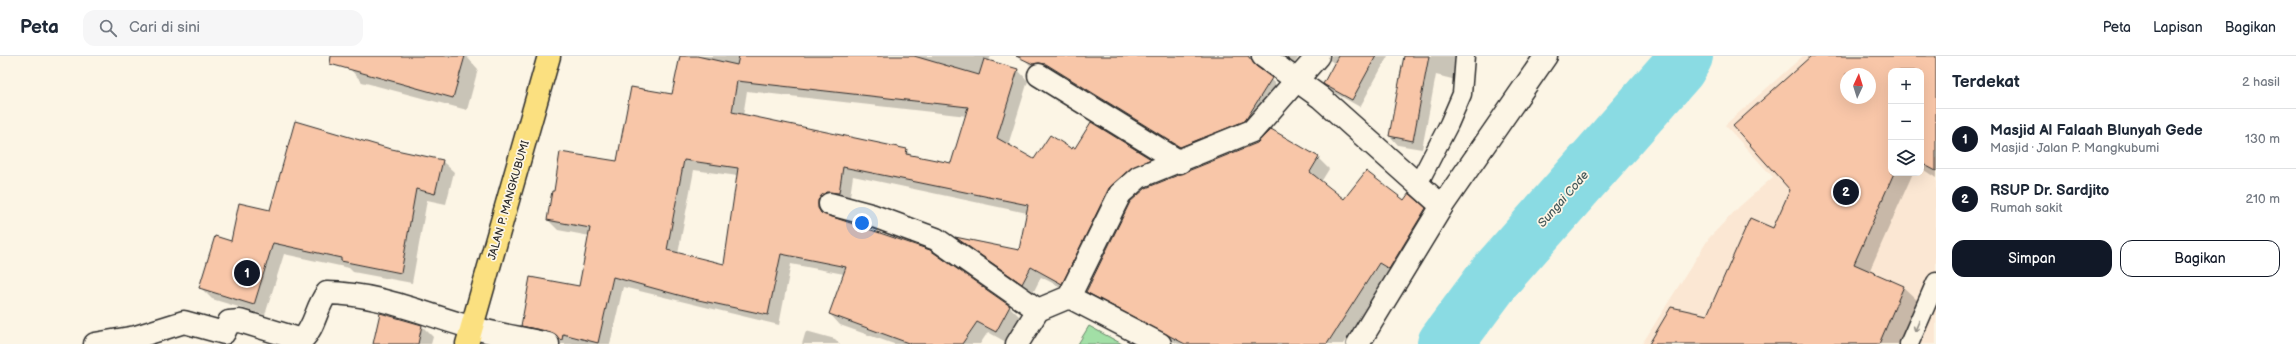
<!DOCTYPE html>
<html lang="id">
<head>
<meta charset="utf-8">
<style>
  body { margin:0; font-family:"Balsamiq Sans",sans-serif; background:#f6f6f7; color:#1f2937 }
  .controls { position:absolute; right:12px; top:12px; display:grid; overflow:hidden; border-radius:8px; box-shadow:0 4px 16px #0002 }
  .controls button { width:36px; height:36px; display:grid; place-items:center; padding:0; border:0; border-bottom:1px solid #e0e1e3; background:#fff; color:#1f2937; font:20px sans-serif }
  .compass { position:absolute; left:1840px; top:12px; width:36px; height:36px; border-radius:50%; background:#fff; box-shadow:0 4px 16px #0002; rotate:4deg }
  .you { position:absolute; left:862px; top:167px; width:14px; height:14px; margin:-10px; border:3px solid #fff; border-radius:50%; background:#1a73e8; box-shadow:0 0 0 6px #1a73e833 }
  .badge { display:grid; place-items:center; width:26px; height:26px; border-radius:50%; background:#111827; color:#fff; font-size:13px; font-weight:700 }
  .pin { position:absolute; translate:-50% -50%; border:2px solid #fff; box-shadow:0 1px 4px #0006 }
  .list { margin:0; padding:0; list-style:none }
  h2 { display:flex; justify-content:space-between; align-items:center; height:52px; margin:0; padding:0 16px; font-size:17px }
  h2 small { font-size:13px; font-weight:400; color:#747a83 }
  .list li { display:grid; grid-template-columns:26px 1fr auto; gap:12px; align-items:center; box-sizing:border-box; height:60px; padding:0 16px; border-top:1px solid #e0e1e3 }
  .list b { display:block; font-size:15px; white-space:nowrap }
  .list p { margin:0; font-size:13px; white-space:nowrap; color:#747a83 }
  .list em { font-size:13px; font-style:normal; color:#747a83 }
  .actions { display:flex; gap:8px; padding:12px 16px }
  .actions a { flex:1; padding:9px 0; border:1px solid #111827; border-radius:12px; text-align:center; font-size:14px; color:#111827 }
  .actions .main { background:#111827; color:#fff }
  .icon { flex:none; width:22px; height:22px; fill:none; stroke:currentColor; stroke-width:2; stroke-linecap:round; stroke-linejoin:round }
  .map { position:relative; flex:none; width:1936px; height:288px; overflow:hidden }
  header { display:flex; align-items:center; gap:24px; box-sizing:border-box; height:56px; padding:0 20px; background:#fff; border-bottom:1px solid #e0e1e3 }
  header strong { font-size:19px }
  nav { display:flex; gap:22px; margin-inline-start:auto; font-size:14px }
  .search { width:280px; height:36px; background:#f6f6f7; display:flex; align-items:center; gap:10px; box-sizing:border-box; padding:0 14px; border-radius:12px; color:#747a83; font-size:15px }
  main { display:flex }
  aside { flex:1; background:#fff }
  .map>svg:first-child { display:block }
</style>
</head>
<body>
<header>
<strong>Peta</strong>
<div class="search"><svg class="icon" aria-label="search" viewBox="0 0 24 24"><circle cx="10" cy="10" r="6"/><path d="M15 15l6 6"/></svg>Cari di sini</div>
<nav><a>Peta</a><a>Lapisan</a><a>Bagikan</a></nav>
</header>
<main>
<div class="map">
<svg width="1936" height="288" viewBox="0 0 1936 288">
  <rect width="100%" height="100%" fill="#fcf5e5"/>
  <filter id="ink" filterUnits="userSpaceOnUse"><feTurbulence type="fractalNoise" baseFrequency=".025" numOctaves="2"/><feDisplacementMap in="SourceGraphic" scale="8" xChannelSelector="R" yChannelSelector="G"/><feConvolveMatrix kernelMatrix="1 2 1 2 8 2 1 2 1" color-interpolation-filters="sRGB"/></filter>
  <g filter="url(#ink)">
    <path fill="#fbe7d3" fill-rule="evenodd" d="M 1803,0 L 1936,0 L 1936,288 L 1642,288 L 1709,182 L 1739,151 L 1773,121 L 1725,69 ZM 1891,15 L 1921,15 L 1921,117 L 1891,117 ZM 1846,18 L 1870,18 L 1870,42 L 1846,42 Z"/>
    <path fill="#a2dfa6" stroke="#668568" d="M 1089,270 L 1122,288 L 1078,288 Z"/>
    <g fill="#0003" fill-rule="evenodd">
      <path d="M 353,0 L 466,0 L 478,13 L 467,54 L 362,26 L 349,12 Z"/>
      <path d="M 681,0 L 991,0 L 989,5 L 1018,14 L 1028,25 L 1008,89 L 1035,105 L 1076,93 L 1092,67 L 1150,103 L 1160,113 L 1141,122 L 1072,237 L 1041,221 L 1033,237 L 967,191 L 958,183 L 1020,195 L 1027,157 L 853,120 L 849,147 L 828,155 L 828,160 L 1009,250 L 1020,261 L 1006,286 L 988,276 L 980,288 L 894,288 L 840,269 L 830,258 L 844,218 L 791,208 L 779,269 L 623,231 L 610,288 L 561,288 L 533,280 L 522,269 L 580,232 L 590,180 L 558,174 L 548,164 L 618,106 L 673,39 ZM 747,35 L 967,60 L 951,108 L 913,101 L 906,94 L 743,60 ZM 694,114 L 738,120 L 725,209 L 678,198 Z"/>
      <path d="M 1027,0 L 1255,0 L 1260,6 L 1260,14 L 1280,32 L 1254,73 L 1189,100 L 1034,13 L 1025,4 Z"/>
      <path d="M 1283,0 L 1299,0 L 1294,8 Z"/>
      <path d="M 1331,0 L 1388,0 L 1360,51 L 1333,36 L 1325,28 L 1335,8 L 1330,4 Z"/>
      <path d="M 1405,0 L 1462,0 L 1456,24 L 1436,19 L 1422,93 L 1398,89 L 1390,80 Z"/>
      <path d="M 1813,0 L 1936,0 L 1936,122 L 1921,112 L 1921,15 L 1891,15 L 1891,117 L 1913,117 L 1869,216 L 1903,231 L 1917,244 L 1898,288 L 1650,288 L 1708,260 L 1774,174 L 1791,134 ZM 1846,18 L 1870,18 L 1870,42 L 1846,42 Z"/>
      <path d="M 386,93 L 442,105 L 454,116 L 446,148 L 427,144 L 412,227 L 353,216 L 349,212 L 284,198 L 265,259 L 212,243 L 201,232 L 231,186 L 270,155 Z"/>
      <path d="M 1318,102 L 1329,113 L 1321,126 L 1345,144 L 1404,145 L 1425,153 L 1436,164 L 1390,217 L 1343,288 L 1178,288 L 1098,246 L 1087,235 Z"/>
      <path d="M 381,258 L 422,270 L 433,281 L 431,288 L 374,288 Z"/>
      <path d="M 806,275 L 835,283 L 840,288 L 802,288 Z"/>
    </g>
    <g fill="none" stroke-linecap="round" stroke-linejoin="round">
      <path stroke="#8adbe3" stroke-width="56" d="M 1445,288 L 1497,218 L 1678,12 L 1685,0"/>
    </g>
    <g fill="#f8c6a8" stroke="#2b2b2b" fill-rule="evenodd">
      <path d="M 331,0 L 465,0 L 453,42 L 330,8 Z"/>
      <path d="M 680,0 L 697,0 L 737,9 L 739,0 L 914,0 L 979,19 L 984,3 L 1018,13 L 997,82 L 1034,103 L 1050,79 L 1072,93 L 1073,91 L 1075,92 L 1091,66 L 1151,103 L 1131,112 L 1109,132 L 1062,228 L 1031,211 L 1022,228 L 955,181 L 1019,194 L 1028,149 L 843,111 L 839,137 L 826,136 L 818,144 L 818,152 L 821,157 L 930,194 L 1010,250 L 996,276 L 977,266 L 962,288 L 911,288 L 829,258 L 846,211 L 781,198 L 768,259 L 689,242 L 613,221 L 598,287 L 563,278 L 562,284 L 559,283 L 551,276 L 521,270 L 530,221 L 579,230 L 590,172 L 547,164 L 552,135 L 554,135 L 560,96 L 617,105 L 631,31 L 672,38 ZM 737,25 L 968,51 L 951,107 L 906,98 L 907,93 L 732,56 ZM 684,104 L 738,112 L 724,208 L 667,194 Z"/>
      <path d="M 1016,0 L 1248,0 L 1256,10 L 1272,22 L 1245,65 L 1180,91 L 1046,8 L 1039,7 L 1033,8 Z"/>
      <path d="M 1338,0 L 1376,0 L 1352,44 L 1323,28 Z"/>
      <path d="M 1404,0 L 1429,0 L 1413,85 L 1389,80 Z"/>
      <path d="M 1811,0 L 1936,0 L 1936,115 L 1921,107 L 1921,15 L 1891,15 L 1891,117 L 1894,117 L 1854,208 L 1904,230 L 1879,288 L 1649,288 L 1671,251 L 1707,259 L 1750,162 L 1773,172 L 1790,134 L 1733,70 ZM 1846,18 L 1870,18 L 1870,42 L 1846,42 Z"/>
      <path d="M 295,65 L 387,92 L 443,104 L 435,138 L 416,133 L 401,217 L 341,205 L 341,202 L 273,187 L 254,249 L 199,232 L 215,180 L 231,185 L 239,147 L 270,154 Z"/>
      <path d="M 1271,73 L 1319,101 L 1310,116 L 1344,143 L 1366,115 L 1404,144 L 1409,137 L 1426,152 L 1389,213 L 1379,207 L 1327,288 L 1185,288 L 1086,236 L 1130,146 L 1146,132 L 1257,87 Z"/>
      <path d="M 380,257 L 422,269 L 418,288 L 373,288 Z"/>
    </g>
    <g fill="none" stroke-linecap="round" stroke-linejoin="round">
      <g stroke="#2b2b2b" stroke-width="21">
        <g id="service">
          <path d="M 1418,128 L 1449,68 L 1462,38 L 1465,0"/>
          <path d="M 1909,288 L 1936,226"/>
        </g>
      </g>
      <g stroke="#2b2b2b" stroke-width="25">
        <g id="minor">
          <path d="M 1263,0 L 1320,41 L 1442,150"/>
          <path d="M 1039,19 L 1180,106"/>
          <path d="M 830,148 L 871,159 L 936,183 L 1038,254"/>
          <path d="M 1069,241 L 1160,288"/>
          <path d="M 95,288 L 136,281 L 184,266 L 224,277 L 229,266 L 240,265 L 302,284 C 315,271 316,251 327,237 C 376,237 424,258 470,271 C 495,278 522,282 548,288"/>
          <path d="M 1017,288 L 1038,254 L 1069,241 L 1120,138 L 1139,121 L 1252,75 L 1318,0"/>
          <path d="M 1358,288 L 1442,150 L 1546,0"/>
        </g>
      </g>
      <g stroke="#2b2b2b" stroke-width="25">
        <path id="primary" d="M 467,288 L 549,0"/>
      </g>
      <use href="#service" stroke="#fcf5e5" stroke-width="18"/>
      <use href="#minor" stroke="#fcf5e5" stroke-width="22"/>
      <use href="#primary" stroke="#fbe080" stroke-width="22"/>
    </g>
    <defs><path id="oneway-shaft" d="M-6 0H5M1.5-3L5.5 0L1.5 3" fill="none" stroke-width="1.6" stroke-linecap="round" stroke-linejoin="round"/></defs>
    <use stroke="#949088" href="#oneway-shaft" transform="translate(1917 270) rotate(113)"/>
  </g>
  <g text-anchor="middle" stroke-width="3.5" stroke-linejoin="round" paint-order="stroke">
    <g font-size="11" fill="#2b2b2b" stroke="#fcf5e5">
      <text transform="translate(508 144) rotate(-74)" y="4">JALAN P. MANGKUBUMI</text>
    </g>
    <g font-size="12" font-style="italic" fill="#435759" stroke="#fcf5e5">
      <text transform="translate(1563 143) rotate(-49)" y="4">Sungai Code</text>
    </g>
  </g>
</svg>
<div class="controls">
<button>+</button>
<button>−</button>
<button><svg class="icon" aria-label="layers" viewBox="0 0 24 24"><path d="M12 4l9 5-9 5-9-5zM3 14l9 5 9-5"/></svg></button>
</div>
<svg class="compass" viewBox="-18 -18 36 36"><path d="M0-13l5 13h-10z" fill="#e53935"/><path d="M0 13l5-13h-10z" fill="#747a83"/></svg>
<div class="you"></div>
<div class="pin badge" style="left:247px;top:217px">1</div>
<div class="pin badge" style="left:1846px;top:136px">2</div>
</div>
<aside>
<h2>Terdekat<small>2 hasil</small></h2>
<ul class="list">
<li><span class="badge">1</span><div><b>Masjid Al Falaah Blunyah Gede</b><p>Masjid · Jalan P. Mangkubumi</p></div><em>130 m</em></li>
<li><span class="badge">2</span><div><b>RSUP Dr. Sardjito</b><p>Rumah sakit</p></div><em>210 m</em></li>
</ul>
<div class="actions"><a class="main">Simpan</a><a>Bagikan</a></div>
</aside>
</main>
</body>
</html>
